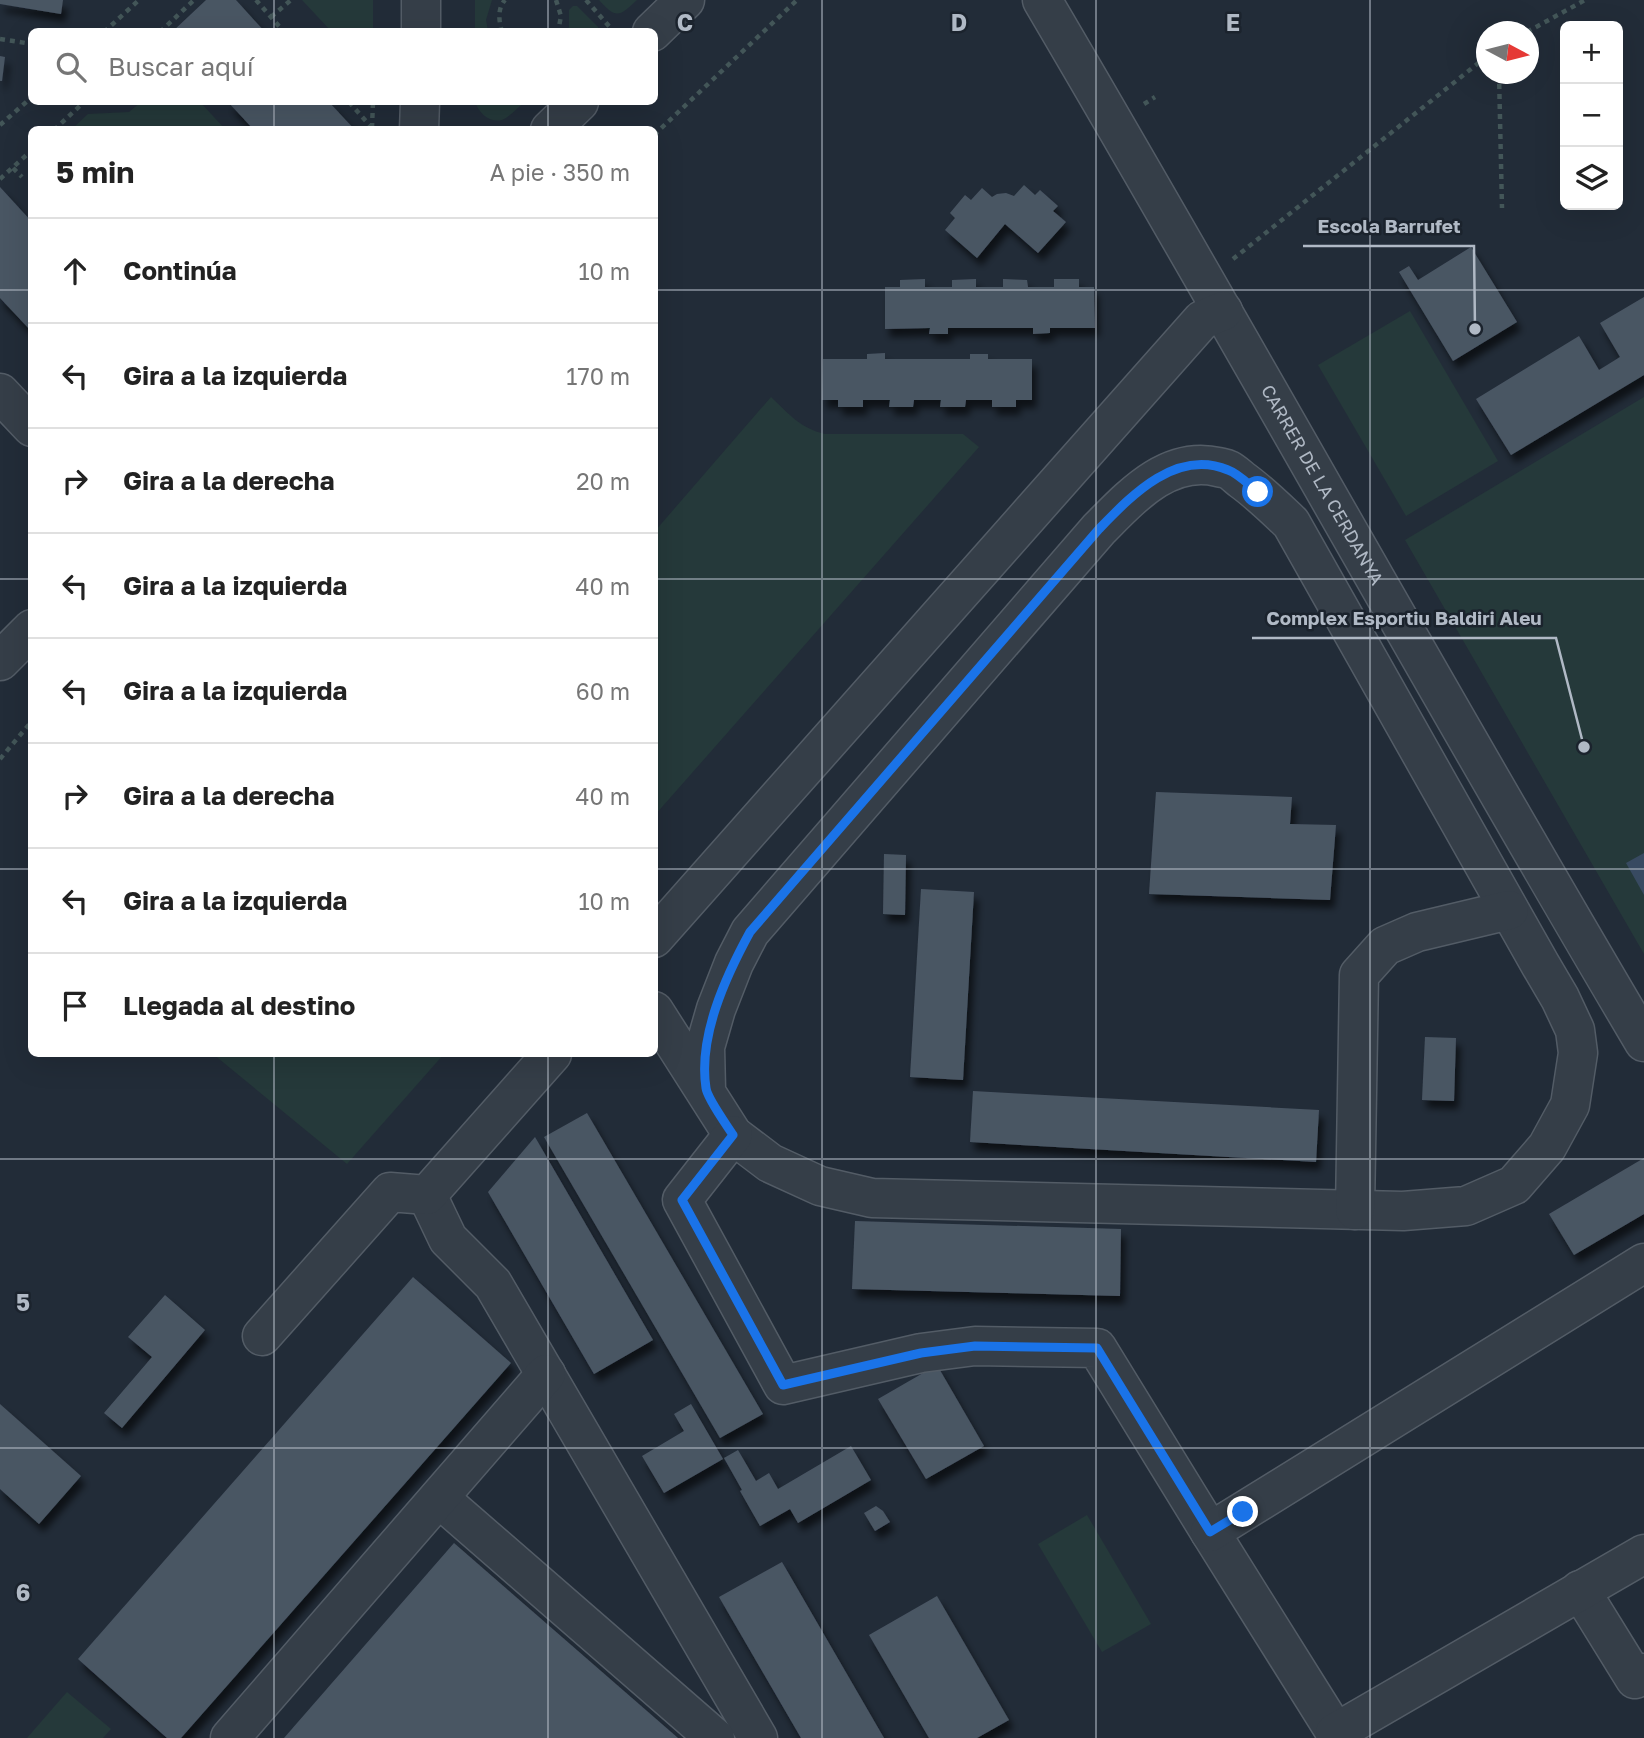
<!DOCTYPE html>
<html lang="es">
<head>
<meta charset="utf-8">
<style>
  body { margin:0; font-family:"Golos Text",sans-serif; background:#f6f6f6; color:#222 }
  .controls { position:absolute; right:21px; top:21px; display:grid; overflow:hidden; border-radius:10px; box-shadow:0 7px 28px #0002 }
  .controls button { width:63px; height:63px; display:grid; place-items:center; padding:0; border:0; border-bottom:2px solid #e0e0e0; background:#fff; color:#222; font:35px sans-serif }
  .compass { position:absolute; left:1476px; top:21px; width:63px; height:63px; border-radius:50%; background:#fff; box-shadow:0 7px 28px #0002; rotate:97deg }
  .stop { position:absolute; width:21px; height:21px; margin:-16px; border:5px solid #1a73e8; border-radius:50%; background:#fff }
  .stop.end { background:#1a73e8; border-color:#fff; box-shadow:0 2px 7px #0008 }
  .list { margin:0; padding:0; list-style:none }
  h2 { display:flex; justify-content:space-between; align-items:center; height:91px; margin:0; padding:0 28px; font-size:30px }
  h2 small { font-size:23px; font-weight:400; color:#767676 }
  .list li { display:grid; grid-template-columns:46px 1fr auto; gap:21px; align-items:center; box-sizing:border-box; height:105px; padding:0 28px; border-top:2px solid #e0e0e0 }
  .list b { display:block; font-size:26px; white-space:nowrap }
  .list em { font-size:23px; font-style:normal; color:#767676 }
  .icon { flex:none; width:38px; height:38px; fill:none; stroke:currentColor; stroke-width:2; stroke-linecap:round; stroke-linejoin:round }
  .map { position:relative; flex:none; width:1644px; height:1738px; overflow:hidden }
  .search { position:absolute; background:#fff; box-shadow:0 7px 28px #0002; left:28px; top:28px; width:630px; height:77px; display:flex; align-items:center; gap:18px; box-sizing:border-box; padding:0 24px; border-radius:10px; color:#767676; font-size:26px }
  .panel { position:absolute; background:#fff; box-shadow:0 7px 28px #0002; left:28px; top:126px; width:630px; height:931px; border-radius:10px }
  .map>svg:first-child { display:block }
</style>
</head>
<body>
<div class="map">
<svg width="1644" height="1738" viewBox="0 0 1644 1738">
  <defs>
    <filter id="shadow"><feDropShadow dx="4.5" dy="8" stdDeviation="3.5" flood-color="#0009"/></filter>
  </defs>
  <rect width="100%" height="100%" fill="#222c38"/>
  <g fill="#25393a">
    <path d="M 302,0 L 373,0 L 373,31 L 331,31 Z"/>
    <path d="M 475,0 L 492,0 L 486,20 L 488,31 L 475,31 Z"/>
    <path d="M 599,0 L 637,0 C 619,17 616,19 599,0 Z"/>
    <path d="M 573,6 L 577,6 L 598,27 L 599,31 L 568,31 L 569,26 L 569,10 Z"/>
    <path d="M 141,102 L 200,102 L 225,129 L 72,129 L 88,114 L 129,112 Z"/>
    <path d="M 475,102 L 525,102 C 518,107 510,117 502,120 C 489,123 479,113 475,102 Z"/>
    <path d="M 1410,311 L 1498,461 L 1406,516 L 1318,365 Z"/>
    <path d="M 771,397 C 789,414 800,428 825,434 L 963,434 L 979,447 L 655,815 L 655,531 Z"/>
    <path d="M 1644,397 L 1644,954 L 1405,540 Z"/>
    <path d="M 213,1054 L 444,1054 L 347,1164 Z"/>
    <path d="M 1087,1515 L 1151,1624 L 1102,1652 L 1038,1544 Z"/>
    <path d="M 67,1692 L 111,1729 L 103,1738 L 27,1738 Z"/>
  </g>
  <path fill="#384a61" d="M 1644,853 L 1644,895 L 1626,863 Z"/>
  <g fill="#4a5664" filter="url(#shadow)">
    <path d="M 0,0 L 63,0 L 61,14 L 0,4 Z"/>
    <path d="M 206,0 L 236,0 L 265,32 L 172,32 Z"/>
    <path d="M 0,56 L 5,57 L 2,81 L 0,81 Z"/>
    <path d="M 228,102 L 329,102 L 355,130 L 254,130 Z"/>
    <path d="M 1024,185 L 1035,195 L 1040,190 L 1058,206 L 1053,211 L 1066,222 L 1038,253 L 1005,224 L 977,258 L 945,230 L 955,218 L 950,213 L 965,195 L 971,200 L 982,188 L 992,197 L 997,194 L 1006,193 L 1014,196 Z"/>
    <path d="M 0,187 L 32,222 L 32,332 L 0,298 Z"/>
    <path d="M 1471,247 L 1517,322 L 1453,361 L 1399,272 L 1409,266 L 1418,280 Z"/>
    <path d="M 925,279 L 925,287 L 952,287 L 952,280 L 976,279 L 976,287 L 1003,287 L 1003,279 L 1027,280 L 1028,287 L 1054,287 L 1054,279 L 1079,279 L 1079,287 L 1094,287 L 1095,328 L 1050,328 L 1050,333 L 1033,334 L 1033,328 L 948,328 L 948,334 L 929,334 L 930,328 L 885,329 L 885,287 L 900,287 L 900,280 Z"/>
    <path d="M 1644,297 L 1644,375 L 1511,455 L 1476,399 L 1579,336 L 1599,370 L 1620,357 L 1600,323 Z"/>
    <path d="M 885,353 L 885,359 L 970,359 L 970,354 L 988,354 L 988,359 L 1032,359 L 1032,400 L 1016,400 L 1016,407 L 992,407 L 992,400 L 966,400 L 965,407 L 940,407 L 941,400 L 914,400 L 913,407 L 889,407 L 890,400 L 863,400 L 863,407 L 838,407 L 838,400 L 822,400 L 823,359 L 867,359 L 867,354 Z"/>
    <path d="M 1156,792 L 1292,797 L 1290,824 L 1336,825 L 1330,900 L 1149,894 Z"/>
    <path d="M 884,854 L 906,855 L 905,915 L 883,914 Z"/>
    <path d="M 921,889 L 974,892 L 963,1080 L 910,1077 Z"/>
    <path d="M 1425,1037 L 1456,1038 L 1454,1101 L 1422,1100 Z"/>
    <path d="M 973,1091 L 1319,1110 L 1316,1162 L 970,1142 Z"/>
    <path d="M 587,1113 L 763,1414 L 720,1438 L 544,1137 Z"/>
    <path d="M 535,1137 L 653,1340 L 594,1374 L 488,1192 Z"/>
    <path d="M 1644,1158 L 1644,1214 L 1574,1255 L 1549,1214 Z"/>
    <path d="M 855,1221 L 1121,1229 L 1120,1296 L 852,1289 Z"/>
    <path d="M 413,1277 L 511,1363 L 181,1738 L 167,1738 L 78,1659 Z"/>
    <path d="M 165,1295 L 205,1330 L 122,1428 L 104,1413 L 152,1357 L 128,1337 Z"/>
    <path d="M 937,1365 L 984,1446 L 926,1479 L 878,1399 Z"/>
    <path d="M 0,1404 L 81,1476 L 39,1524 L 0,1489 Z"/>
    <path d="M 691,1404 L 723,1459 L 664,1493 L 642,1456 L 684,1431 L 674,1414 Z"/>
    <path d="M 851,1446 L 871,1480 L 798,1523 L 790,1509 L 760,1526 L 740,1491 L 742,1490 L 724,1458 L 738,1450 L 756,1481 L 769,1473 L 778,1489 Z"/>
    <path d="M 876,1506 L 883,1511 L 890,1522 L 875,1531 L 864,1513 Z"/>
    <path d="M 454,1543 L 678,1738 L 284,1738 Z"/>
    <path d="M 782,1562 L 884,1738 L 801,1738 L 719,1597 Z"/>
    <path d="M 937,1596 L 1009,1720 L 977,1738 L 929,1738 L 869,1635 Z"/>
  </g>
  <g fill="none" stroke-linecap="round" stroke-linejoin="round">
    <g stroke="#535c66" stroke-width="41">
      <g id="minor">
        <path d="M 421,0 L 421,32"/>
        <path id="s1" d="M 1042,0 C 1246,346 1439,697 1644,1042"/>
        <path d="M 652,32 L 685,0"/>
        <path d="M 419,130 L 420,102"/>
        <path d="M 550,130 L 579,102"/>
        <path d="M 0,393 L 32,427"/>
        <path d="M 0,661 L 32,629"/>
        <path d="M 654,938 L 1202,320 L 1223,311"/>
        <path d="M 654,1011 L 733,1135 L 770,1163 L 820,1186 L 872,1198 L 1403,1211 L 1466,1206 L 1514,1185 L 1547,1147 L 1570,1105 L 1578,1053 L 1575,1030 L 1560,998 L 1540,964 L 1291,523 C 1275,508 1260,493 1242,480 C 1238,477 1233,472 1229,470 C 1225,468 1222,468 1218,467 C 1168,455 1131,497 1099,529 L 750,932 L 734,963 L 716,1009 L 705,1047 L 706,1090"/>
        <path d="M 733,1135 L 682,1200 L 783,1385 L 921,1353 L 975,1346 L 1097,1348 L 1210,1532 L 1339,1738"/>
        <path d="M 427,1195 L 448,1239 L 493,1284 L 758,1738"/>
        <path d="M 1355,1210 L 1359,975 L 1385,946 L 1417,932 L 1509,910"/>
        <path d="M 262,1336 L 390,1192 L 427,1195 L 552,1054"/>
        <path d="M 439,1498 L 715,1738"/>
        <path d="M 1210,1532 L 1644,1263"/>
        <path d="M 1580,1590 L 1635,1679 L 1644,1673"/>
        <path d="M 1335,1733 L 1644,1554"/>
        <path d="M 230,1738 L 546,1374"/>
      </g>
    </g>
    <g stroke="#435658" stroke-width="4.5" stroke-dasharray="5 5" stroke-linecap="butt">
      <path d="M 256,0 L 284,32"/>
      <path d="M 556,0 L 561,16 L 558,32"/>
      <path d="M 586,0 L 614,32"/>
      <path d="M 271,17 L 291,0"/>
      <path d="M 104,32 L 139,0"/>
      <path d="M 160,32 L 194,0"/>
      <path d="M 502,32 C 499,21 497,9 505,0"/>
      <path d="M 1527,32 L 1585,0"/>
      <path d="M 0,39 L 32,44"/>
      <path d="M 1499,74 L 1502,208"/>
      <path d="M 349,102 L 374,130"/>
      <path d="M 1144,104 L 1155,97"/>
      <path d="M 0,125 L 32,97"/>
      <path d="M 372,128 L 373,102"/>
      <path d="M 54,130 L 84,102"/>
      <path d="M 654,135 L 797,0"/>
      <path d="M 13,168 L 22,177"/>
      <path d="M 0,179 L 32,150"/>
      <path d="M 1233,259 L 1486,57"/>
      <path d="M 0,759 L 32,721"/>
    </g>
    <use href="#minor" stroke="#353e48" stroke-width="38"/>
  </g>
  <g fill="none" stroke-linecap="round" stroke-linejoin="round">
    <path stroke="#1a73e8" stroke-width="9" d="M 1243,1512 L 1210,1532 L 1097,1348 L 975,1346 L 921,1353 L 783,1385 L 682,1200 L 733,1135 C 726,1124 707,1098 706,1088 C 698,1036 726,976 750,932 L 1099,529 C 1131,496 1176,448 1228,470 C 1239,474 1249,485 1258,492"/>
  </g>
  <path fill="none" stroke="#b0b9c5" stroke-width="2" stroke-opacity="0.55" d="M 274,0 L 274,32M 548,0 L 548,32M 822,0 L 822,1738M 1096,0 L 1096,1738M 1370,0 L 1370,1738M 274,102 L 274,130M 548,102 L 548,130M 0,290 L 32,290M 654,290 L 1644,290M 0,579 L 32,579M 654,579 L 1644,579M 0,869 L 32,869M 654,869 L 1644,869M 274,1054 L 274,1738M 548,1054 L 548,1738M 0,1159 L 1644,1159M 0,1448 L 1644,1448"/>
  <g text-anchor="middle" stroke-width="5" stroke-linejoin="round" paint-order="stroke">
    <g font-size="18" fill="#b0b9c5" stroke="#1b232d">
      <text dy="6" stroke="none"><textPath href="#s1" startOffset="560">CARRER DE LA CERDANYA</textPath></text>
    </g>
  </g>
  <g font-size="23" text-anchor="middle" font-weight="bold" fill="#b0b9c5" stroke="#1b232d" stroke-width="5" stroke-linejoin="round" paint-order="stroke">
    <text x="685" y="31">C</text>
    <text x="959" y="31">D</text>
    <text x="1233" y="31">E</text>
    <text x="23" y="1311">5</text>
    <text x="23" y="1601">6</text>
  </g>
  <path fill="none" stroke="#b0b9c5" stroke-width="2.5" d="M1475 329L1474 246H1303M1584 747L1556 638H1252"/>
  <g fill="#b0b9c5" stroke="#1b232d" stroke-width="2.5">
    <circle cx="1475" cy="329" r="7"/>
    <circle cx="1584" cy="747" r="7"/>
  </g>
  <g font-size="19" text-anchor="middle" font-weight="bold" fill="#b0b9c5" stroke="#1b232d" stroke-width="5" stroke-linejoin="round" paint-order="stroke">
    <text x="1389" y="233">Escola Barrufet</text>
    <text x="1404" y="625">Complex Esportiu Baldiri Aleu</text>
  </g>
</svg>
<div class="controls">
<button>+</button>
<button>−</button>
<button><svg class="icon" aria-label="layers" viewBox="0 0 24 24"><path d="M12 4l9 5-9 5-9-5zM3 14l9 5 9-5"/></svg></button>
</div>
<svg class="compass" viewBox="-18 -18 36 36"><path d="M0-13l5 13h-10z" fill="#e53935"/><path d="M0 13l5-13h-10z" fill="#767676"/></svg>
<div class="stop" style="left:1258px;top:492px"></div>
<div class="stop end" style="left:1243px;top:1512px"></div>
<div class="search"><svg class="icon" aria-label="search" viewBox="0 0 24 24"><circle cx="10" cy="10" r="6"/><path d="M15 15l6 6"/></svg>Buscar aquí</div>
<section class="panel">
<h2>5 min<small>A pie · 350 m</small></h2>
<ul class="list">
<li><svg class="icon" aria-label="ahead" viewBox="0 0 24 24"><path d="M12 20V5M6 11l6-6 6 6"/></svg><div><b>Continúa</b></div><em>10 m</em></li>
<li><svg class="icon" aria-label="left" viewBox="0 0 24 24"><path d="M17 20v-9H6M10 6l-5 5 5 5"/></svg><div><b>Gira a la izquierda</b></div><em>170 m</em></li>
<li><svg class="icon" aria-label="right" viewBox="0 0 24 24"><path d="M7 20v-9h11M14 6l5 5-5 5"/></svg><div><b>Gira a la derecha</b></div><em>20 m</em></li>
<li><svg class="icon" aria-label="left" viewBox="0 0 24 24"><path d="M17 20v-9H6M10 6l-5 5 5 5"/></svg><div><b>Gira a la izquierda</b></div><em>40 m</em></li>
<li><svg class="icon" aria-label="left" viewBox="0 0 24 24"><path d="M17 20v-9H6M10 6l-5 5 5 5"/></svg><div><b>Gira a la izquierda</b></div><em>60 m</em></li>
<li><svg class="icon" aria-label="right" viewBox="0 0 24 24"><path d="M7 20v-9h11M14 6l5 5-5 5"/></svg><div><b>Gira a la derecha</b></div><em>40 m</em></li>
<li><svg class="icon" aria-label="left" viewBox="0 0 24 24"><path d="M17 20v-9H6M10 6l-5 5 5 5"/></svg><div><b>Gira a la izquierda</b></div><em>10 m</em></li>
<li><svg class="icon" aria-label="arrive" viewBox="0 0 24 24"><path d="M6 21V4h12l-3 4 3 4H6"/></svg><div><b>Llegada al destino</b></div></li>
</ul>
</section>
</div>
</body>
</html>
